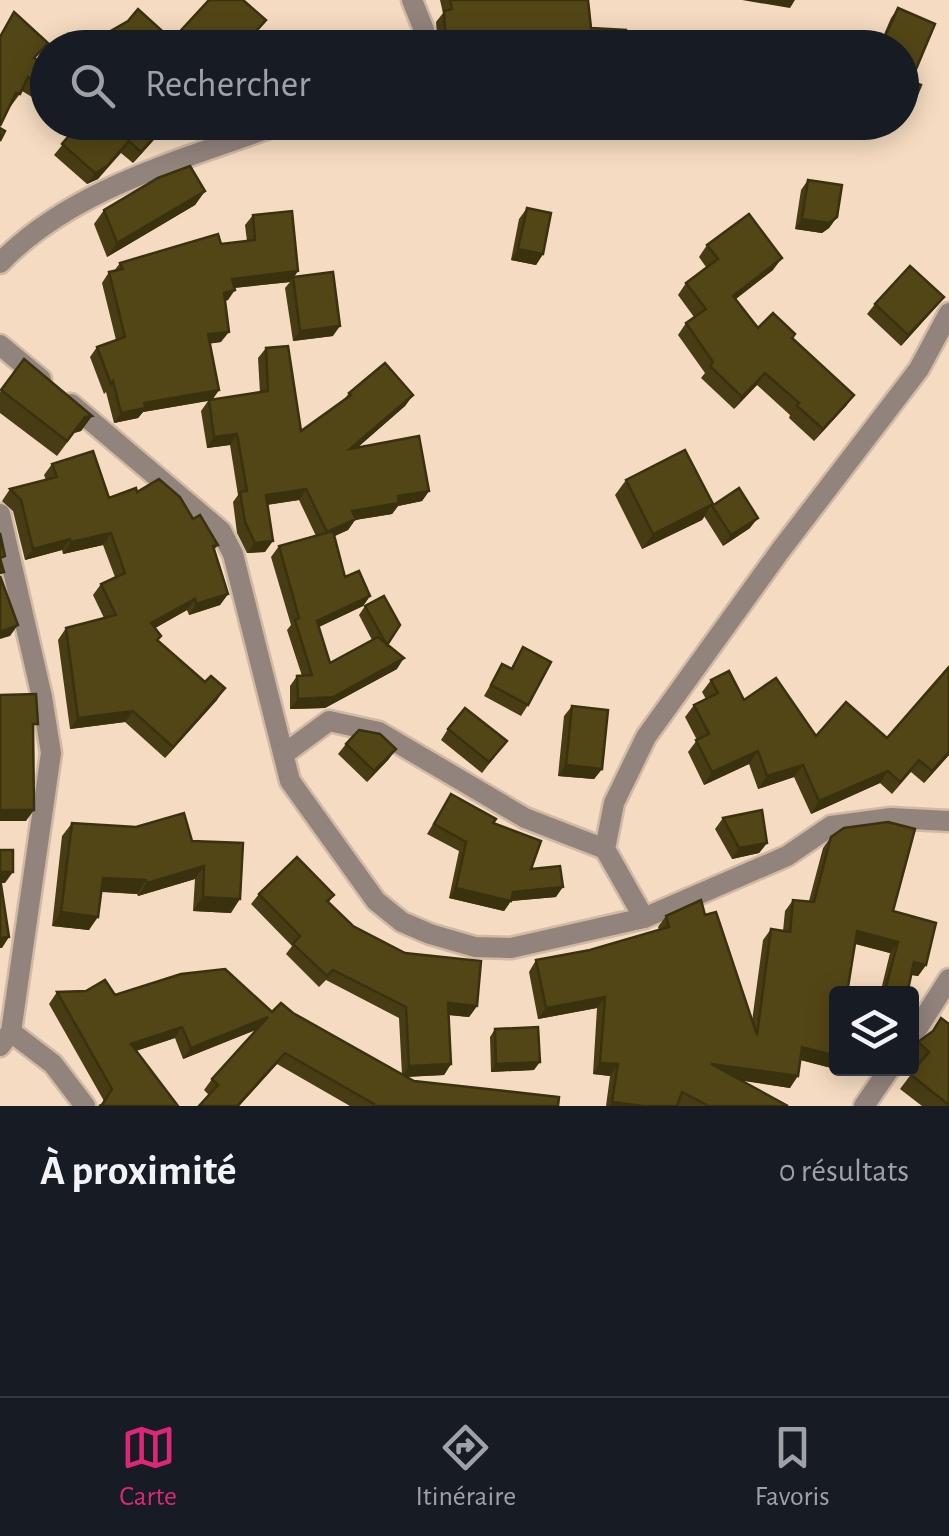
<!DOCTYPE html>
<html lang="fr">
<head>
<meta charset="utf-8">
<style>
  body { margin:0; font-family:"Alegreya Sans",sans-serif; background:#20242c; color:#f1f3f6 }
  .controls { position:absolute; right:30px; bottom:30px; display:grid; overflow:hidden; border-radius:10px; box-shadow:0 5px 25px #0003 }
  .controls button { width:90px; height:90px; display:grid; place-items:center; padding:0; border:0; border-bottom:2px solid #363941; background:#171b24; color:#f1f3f6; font:50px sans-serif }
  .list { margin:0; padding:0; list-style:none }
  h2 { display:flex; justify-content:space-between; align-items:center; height:130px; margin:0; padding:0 40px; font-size:42px }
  h2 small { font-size:32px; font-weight:400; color:#9ea1a6 }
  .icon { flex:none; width:55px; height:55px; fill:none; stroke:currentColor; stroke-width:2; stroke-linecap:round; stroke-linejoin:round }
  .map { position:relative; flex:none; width:949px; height:1106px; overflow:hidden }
  .search { position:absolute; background:#171b24; box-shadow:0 5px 25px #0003; left:30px; right:30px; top:30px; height:110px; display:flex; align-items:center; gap:25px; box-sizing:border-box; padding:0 35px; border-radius:55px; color:#9ea1a6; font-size:38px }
  .sheet { height:290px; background:#171b24 }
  nav { display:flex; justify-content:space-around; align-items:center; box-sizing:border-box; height:140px; border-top:2px solid #363941; background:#171b24; font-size:28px; color:#9ea1a6 }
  nav a { display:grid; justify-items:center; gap:5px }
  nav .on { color:#db2777 }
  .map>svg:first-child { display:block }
</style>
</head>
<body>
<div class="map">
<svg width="949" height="1106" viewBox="0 0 949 1106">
  <rect width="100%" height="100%" fill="#f5dbc1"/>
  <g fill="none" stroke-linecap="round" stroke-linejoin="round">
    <g stroke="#d1baa4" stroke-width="25">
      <g id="minor">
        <path d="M 412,0 L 424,30 L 422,48"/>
        <path d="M 0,263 C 74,186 188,159 285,122"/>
        <path d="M 0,345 L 41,379"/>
        <path d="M 71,404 L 221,531 L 233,554 L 290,781 L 376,901 L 402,922 L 430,934 L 475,947 L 511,948 L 644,918 L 787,856 L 831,826 L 891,818 L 949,821"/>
        <path d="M 0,514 L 42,697 L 51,753 L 11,1032 L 0,1046"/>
        <path d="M 284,754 L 329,721 L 379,732 L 525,818 L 605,849"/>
        <path d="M 644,918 L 605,849 L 614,803 L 646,737 L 780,551 L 919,369 L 949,313"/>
        <path d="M 11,1032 L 53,1064 L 85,1106"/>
        <path d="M 912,1037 L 949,979"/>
        <path d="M 864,1106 L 890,1068"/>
      </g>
    </g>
    <use href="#minor" stroke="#92837d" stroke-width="20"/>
  </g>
  <g fill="#473c13">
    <path d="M 440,0 L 588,0 L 591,28 L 625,48 L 438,48 L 436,22 L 443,13 Z"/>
    <path d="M 898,8 L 911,81 L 906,114 L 902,48 L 878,48 L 891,18 Z"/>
    <path d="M 14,12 L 36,59 L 48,74 L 32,97 L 22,91 L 11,106 L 10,106 L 0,126 L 0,35 Z"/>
    <path d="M 258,32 L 243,48 L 89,48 L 95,40 L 172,40 Z"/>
    <path d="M 81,122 L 174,122 L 163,135 L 160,133 L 133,163 L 121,153 L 98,179 L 87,184 L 54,155 Z"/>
    <path d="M 808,180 L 837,217 L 829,228 L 822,233 L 795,229 L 801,190 Z"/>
    <path d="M 205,191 L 195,205 L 107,257 L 94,224 L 104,210 Z"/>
    <path d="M 527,208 L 543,254 L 536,265 L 511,260 L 519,219 Z"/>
    <path d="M 253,215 L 298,271 L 294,277 L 333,336 L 293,341 L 285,288 L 290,282 L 234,288 L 228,300 L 224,301 L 221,342 L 210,343 L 219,390 L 212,400 L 260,393 L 258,358 L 266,348 L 301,431 L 344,400 L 349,393 L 413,395 L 405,406 L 357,448 L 429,491 L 422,501 L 398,506 L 392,514 L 355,520 L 348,530 L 334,536 L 345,577 L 370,596 L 363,606 L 319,627 L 330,663 L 372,640 L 359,615 L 365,606 L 387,645 L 397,669 L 325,708 L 290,709 L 290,686 L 297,676 L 302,676 L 287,630 L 291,625 L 271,557 L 279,546 L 316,536 L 299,500 L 267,505 L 265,552 L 247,553 L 237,533 L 233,502 L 238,495 L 230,445 L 207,448 L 201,411 L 208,401 L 143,412 L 138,418 L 114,423 L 106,392 L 104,394 L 90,357 L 97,347 L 116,340 L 102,283 L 109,272 L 114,271 L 120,263 L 221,244 L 247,241 L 245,225 Z"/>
    <path d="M 707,245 L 773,270 L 736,299 L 758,328 L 792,339 L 854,395 L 846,406 L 814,441 L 789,418 L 790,415 L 757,385 L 734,409 L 701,378 L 705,373 L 678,335 L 686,323 L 694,317 L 678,295 L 686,283 L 706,267 L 699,257 Z"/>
    <path d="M 944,297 L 936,307 L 901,346 L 867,314 L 875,304 Z"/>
    <path d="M 24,359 L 92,416 L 81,431 L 74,433 L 57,456 L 0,413 L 0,392 Z"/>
    <path d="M 52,464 L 109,498 L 137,492 L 193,519 L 218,545 L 214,550 L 228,594 L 220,605 L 189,615 L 187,610 L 155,628 L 158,641 L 217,700 L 165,758 L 125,722 L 70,729 L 58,640 L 66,628 L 104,618 L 93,595 L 101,584 L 115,577 L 103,545 L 63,554 L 62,550 L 25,560 L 13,511 L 2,501 L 10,489 L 46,480 L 44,475 Z"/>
    <path d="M 626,480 L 713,504 L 702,520 L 642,549 L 615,495 Z"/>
    <path d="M 712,506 L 750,528 L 723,546 L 704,516 Z"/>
    <path d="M 523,647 L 528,705 L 521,716 L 484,696 L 502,664 L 511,668 Z"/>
    <path d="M 949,667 L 949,755 L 924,783 L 911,772 L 892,794 L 880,783 L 811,814 L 794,777 L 758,789 L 749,764 L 704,785 L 688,752 L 697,740 L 685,717 L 694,705 L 706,699 L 702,692 L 711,680 L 744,700 L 816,736 L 887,738 Z"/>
    <path d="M 572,706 L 602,769 L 594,779 L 558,776 L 564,716 Z"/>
    <path d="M 448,729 L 507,741 L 482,773 L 441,740 Z"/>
    <path d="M 346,744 L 396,749 L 388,760 L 367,782 L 338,754 Z"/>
    <path d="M 451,794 L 493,823 L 556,897 L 511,901 L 504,911 L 449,898 L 459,851 L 427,834 Z"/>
    <path d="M 723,818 L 767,843 L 759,853 L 732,859 L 715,829 Z"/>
    <path d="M 72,823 L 192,841 L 231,913 L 193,911 L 195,879 L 138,896 L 137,894 L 101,892 L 89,930 L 52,926 L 62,836 Z"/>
    <path d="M 831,837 L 893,911 L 926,965 L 918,976 L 911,975 L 907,994 L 880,994 L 890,953 L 855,944 L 836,994 L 836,1068 L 840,1068 L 839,1070 L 800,1060 L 790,1088 L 741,1080 L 788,1106 L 606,1106 L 610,1076 L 593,1074 L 597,1008 L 538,1019 L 529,972 L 536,960 L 590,950 L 659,930 L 658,927 L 666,916 L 705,915 L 752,1021 L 763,940 L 771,929 L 783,931 L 785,911 L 793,900 L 809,901 L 823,848 Z"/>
    <path d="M 297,857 L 334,895 L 329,902 L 353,926 L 405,953 L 481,961 L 477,1006 L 469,1017 L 448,1015 L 451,1064 L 444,1075 L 405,1077 L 414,1081 L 559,1097 L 558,1106 L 350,1106 L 277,1064 L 239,1106 L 199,1106 L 209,1095 L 204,1090 L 212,1079 L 256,1030 L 183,1059 L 175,1038 L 136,1051 L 178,1106 L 99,1106 L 104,1101 L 49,1004 L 57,992 L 86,991 L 105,980 L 115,995 L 181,974 L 225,969 L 272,1012 L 281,1003 L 293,1013 L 402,1075 L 399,1018 L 326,980 L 319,987 L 286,954 L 292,946 L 251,904 L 259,894 Z"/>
    <path d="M 495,1029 L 534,1070 L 491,1072 L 490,1037 Z"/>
    <path d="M 932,1032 L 949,1106 L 922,1106 L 900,1089 L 918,1065 L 912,1059 L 912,1051 L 918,1042 Z"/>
  </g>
  <g fill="#3a310f">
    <path d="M 742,0 L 795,0 L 790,8 Z"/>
    <path d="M 902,99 L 913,104 L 906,114 L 902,113 Z"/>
    <path d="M 167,122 L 160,133 L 133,163 L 141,152 Z"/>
    <path d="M 129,141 L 98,179 L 87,184 L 95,173 Z"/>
    <path d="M 205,191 L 195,205 L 107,257 L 117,243 Z"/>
    <path d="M 837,217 L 829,228 L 822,233 L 795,229 L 802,219 Z"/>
    <path d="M 518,249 L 543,254 L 536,265 L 511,260 Z"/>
    <path d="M 782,258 L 773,270 L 725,307 L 733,296 Z"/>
    <path d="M 298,271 L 290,282 L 224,289 L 232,279 Z"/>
    <path d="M 235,290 L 228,300 L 216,303 L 224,293 Z"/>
    <path d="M 944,297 L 936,307 L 901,346 L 908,335 Z"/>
    <path d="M 340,326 L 333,336 L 293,341 L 300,331 Z"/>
    <path d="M 229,332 L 221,342 L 201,345 L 208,334 Z"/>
    <path d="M 765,373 L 757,385 L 734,409 L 742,397 Z"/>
    <path d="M 219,390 L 212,400 L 143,412 L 138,418 L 114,423 L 121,413 L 144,403 Z"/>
    <path d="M 413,395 L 405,406 L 343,460 L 350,449 Z"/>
    <path d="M 854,395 L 846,406 L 814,441 L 823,429 Z"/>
    <path d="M 92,416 L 81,431 L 74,433 L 57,456 L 85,417 Z"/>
    <path d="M 237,434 L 230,445 L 207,448 L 214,437 Z"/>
    <path d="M 306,489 L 299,500 L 258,506 L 266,495 Z"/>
    <path d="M 429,491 L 422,501 L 398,506 L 392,514 L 355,520 L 348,530 L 320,543 L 352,511 L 398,496 Z"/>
    <path d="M 713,504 L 702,520 L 642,549 L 653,534 Z"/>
    <path d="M 758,518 L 750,528 L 723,546 L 731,535 Z"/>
    <path d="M 111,533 L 103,545 L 63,554 L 71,542 Z"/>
    <path d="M 70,539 L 62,550 L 25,560 L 33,549 Z"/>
    <path d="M 273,541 L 265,552 L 247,553 L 255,543 Z"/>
    <path d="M 228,594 L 220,605 L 189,615 L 196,604 Z"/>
    <path d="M 370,596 L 363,606 L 310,631 L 317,621 Z"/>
    <path d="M 195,599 L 187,610 L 143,635 L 151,623 Z"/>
    <path d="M 18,625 L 10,636 L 0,639 L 0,632 Z"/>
    <path d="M 404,658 L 397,669 L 325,708 L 290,709 L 298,699 Z"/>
    <path d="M 225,688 L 217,700 L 165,758 L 173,747 Z"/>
    <path d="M 133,711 L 125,722 L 70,729 L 78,718 Z"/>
    <path d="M 396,749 L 388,760 L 367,782 L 374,771 Z"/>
    <path d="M 758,751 L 749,764 L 704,785 L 712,772 Z"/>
    <path d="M 949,752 L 949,755 L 924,783 L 932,771 Z"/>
    <path d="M 566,765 L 602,769 L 594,779 L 558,776 Z"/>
    <path d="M 803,765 L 794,777 L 758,789 L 767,776 Z"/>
    <path d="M 888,771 L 880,783 L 811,814 L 819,801 Z"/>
    <path d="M 0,810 L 34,810 L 26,821 L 0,821 Z"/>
    <path d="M 767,843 L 759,853 L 732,859 L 739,848 Z"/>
    <path d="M 204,866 L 195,879 L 138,896 L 147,883 Z"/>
    <path d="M 0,872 L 13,872 L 5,883 L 0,883 Z"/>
    <path d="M 103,878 L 146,880 L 137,894 L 93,891 Z"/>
    <path d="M 563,887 L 556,897 L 511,901 L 504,911 L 449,898 L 456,888 L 513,892 Z"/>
    <path d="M 203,897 L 240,899 L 231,913 L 193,911 Z"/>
    <path d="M 61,912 L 98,917 L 89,930 L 52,926 Z"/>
    <path d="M 857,931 L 898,942 L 890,953 L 849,942 Z"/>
    <path d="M 9,937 L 2,948 L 0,948 L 0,938 Z"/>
    <path d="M 914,962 L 926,965 L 918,976 L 907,974 Z"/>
    <path d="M 605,997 L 597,1008 L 538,1019 L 546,1008 Z"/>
    <path d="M 448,1003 L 477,1006 L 469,1017 L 440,1014 Z"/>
    <path d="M 268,1017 L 260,1028 L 183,1059 L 191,1048 Z"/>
    <path d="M 182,1027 L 175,1038 L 123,1055 L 131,1044 Z"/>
    <path d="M 802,1047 L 836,1056 L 836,1068 L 840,1068 L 839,1070 L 794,1058 Z"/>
    <path d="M 285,1053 L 277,1064 L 239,1106 L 237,1106 Z"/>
    <path d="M 540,1062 L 534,1070 L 491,1072 L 496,1064 Z"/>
    <path d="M 600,1063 L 618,1064 L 610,1076 L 593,1074 Z"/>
    <path d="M 451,1064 L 444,1075 L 402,1077 L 409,1066 Z"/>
    <path d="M 711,1064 L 798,1076 L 790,1088 L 703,1075 Z"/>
    <path d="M 612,1102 L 643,1106 L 609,1106 Z"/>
  </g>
  <g fill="#534616" stroke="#3a310f" stroke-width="2.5">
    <path d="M 209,0 L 243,0 L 266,20 L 241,48 L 99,48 L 95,40 L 128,21 L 138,9 L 172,40 Z"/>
    <path d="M 450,0 L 588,0 L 591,28 L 626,30 L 625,48 L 446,48 L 444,11 L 452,9 Z"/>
    <path d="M 898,8 L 935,24 L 911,81 L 921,85 L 913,104 L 902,99 L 902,48 L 886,48 L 889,41 L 884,39 Z"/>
    <path d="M 14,12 L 48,43 L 34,58 L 48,67 L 48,74 L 40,85 L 28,77 L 20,94 L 16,93 L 0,126 L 0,37 Z"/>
    <path d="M 81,122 L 167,122 L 141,152 L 129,141 L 106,167 L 95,173 L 62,144 Z"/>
    <path d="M 0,128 L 5,131 L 0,141 Z"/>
    <path d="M 190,166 L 205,191 L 117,243 L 104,210 L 158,178 Z"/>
    <path d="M 808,180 L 842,185 L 837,217 L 829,223 L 802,219 Z"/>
    <path d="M 527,208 L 551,213 L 543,254 L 518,249 Z"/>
    <path d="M 292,211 L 298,271 L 232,279 L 235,290 L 224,293 L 229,332 L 208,334 L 219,390 L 144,403 L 146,408 L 121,413 L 113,381 L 111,384 L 97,347 L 125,337 L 109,272 L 123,269 L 120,263 L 218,234 L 221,244 L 255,240 L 253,215 Z"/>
    <path d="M 749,214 L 782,258 L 733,296 L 758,328 L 773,313 L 795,334 L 792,338 L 854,395 L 823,429 L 797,406 L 799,403 L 765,373 L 742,397 L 710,366 L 713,362 L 686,323 L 706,309 L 686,283 L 718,259 L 707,245 Z"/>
    <path d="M 910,266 L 944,297 L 908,335 L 875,304 Z"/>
    <path d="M 333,272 L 340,326 L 300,331 L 293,277 Z"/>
    <path d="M 288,346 L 301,431 L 351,395 L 349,393 L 385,363 L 413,395 L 350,449 L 419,436 L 429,491 L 398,496 L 399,503 L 352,511 L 356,519 L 327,532 L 306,489 L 266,495 L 273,541 L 255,543 L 245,522 L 240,492 L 247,491 L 237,434 L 214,437 L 209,400 L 268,391 L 266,348 Z"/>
    <path d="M 24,359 L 92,416 L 85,417 L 67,441 L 1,390 Z"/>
    <path d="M 685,450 L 713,504 L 653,534 L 626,480 Z"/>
    <path d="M 93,451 L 109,498 L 136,488 L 137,492 L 159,479 L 180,497 L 193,519 L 200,515 L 218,545 L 213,546 L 228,594 L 196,604 L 195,599 L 151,623 L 161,636 L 157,640 L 205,682 L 211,676 L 225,688 L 173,747 L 133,711 L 78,718 L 66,628 L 116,615 L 101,584 L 125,573 L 111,533 L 71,542 L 70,539 L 33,549 L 21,500 L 10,489 L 57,477 L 52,464 Z"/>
    <path d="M 739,488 L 758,518 L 731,535 L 712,506 Z"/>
    <path d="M 333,531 L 345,577 L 359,571 L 370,596 L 317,621 L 330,663 L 378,637 L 404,658 L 333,697 L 298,699 L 297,676 L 312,675 L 295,620 L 299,618 L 279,546 Z"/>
    <path d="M 0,533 L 5,556 L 0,558 L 4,572 L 0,573 Z"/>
    <path d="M 0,576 L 18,625 L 0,632 Z"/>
    <path d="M 384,596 L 400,625 L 387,645 L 365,606 Z"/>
    <path d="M 523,647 L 551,662 L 528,705 L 491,685 L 502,664 L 512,669 Z"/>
    <path d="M 949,667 L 949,752 L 932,771 L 919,760 L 900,782 L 888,771 L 819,801 L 803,765 L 767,776 L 758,751 L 712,772 L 696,740 L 709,734 L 694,705 L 718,693 L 711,680 L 729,671 L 744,700 L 776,678 L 816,736 L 846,702 L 887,738 Z"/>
    <path d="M 36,694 L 38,724 L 33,724 L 34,810 L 0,810 L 0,695 Z"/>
    <path d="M 572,706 L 608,710 L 602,769 L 566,765 Z"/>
    <path d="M 465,708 L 507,741 L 489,762 L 448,729 Z"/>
    <path d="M 359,730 L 380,734 L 396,749 L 374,771 L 346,744 Z"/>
    <path d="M 451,794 L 496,819 L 493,823 L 541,841 L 531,869 L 560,866 L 563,887 L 513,892 L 511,901 L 456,888 L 466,842 L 434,824 Z"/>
    <path d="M 762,810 L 767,843 L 739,848 L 723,818 Z"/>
    <path d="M 184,813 L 192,841 L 243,843 L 240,899 L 203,897 L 204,866 L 147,883 L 146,880 L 103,878 L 98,917 L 61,912 L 72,823 L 136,827 Z"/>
    <path d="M 888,822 L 915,829 L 893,911 L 936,923 L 926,965 L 914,962 L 907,994 L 884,994 L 898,942 L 857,931 L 848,987 L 876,994 L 836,994 L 836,1056 L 802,1047 L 798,1076 L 711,1064 L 788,1106 L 709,1106 L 682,1092 L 677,1106 L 643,1106 L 612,1102 L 618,1064 L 600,1063 L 605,997 L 546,1008 L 536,960 L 590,950 L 669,927 L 666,916 L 701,900 L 705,915 L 716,912 L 757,1035 L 771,929 L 790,932 L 793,900 L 814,902 L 831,837 L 844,828 Z"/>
    <rect x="0" y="850" width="13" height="22"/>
    <path d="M 297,857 L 334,895 L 327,901 L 353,926 L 405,953 L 481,961 L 477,1006 L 448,1003 L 451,1064 L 409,1066 L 406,1007 L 333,970 L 327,976 L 293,944 L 300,936 L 259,894 Z"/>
    <path d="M 0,878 L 9,937 L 0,938 Z"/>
    <path d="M 225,969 L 272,1012 L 281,1003 L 293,1013 L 414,1081 L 559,1097 L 558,1106 L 373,1106 L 374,1104 L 285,1053 L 237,1106 L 199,1106 L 218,1085 L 212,1079 L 268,1017 L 191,1048 L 182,1027 L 131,1044 L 178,1106 L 99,1106 L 102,1105 L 112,1089 L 57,992 L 86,991 L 105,980 L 115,995 L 181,974 Z"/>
    <path d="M 941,1018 L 949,1024 L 949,1105 L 910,1074 L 929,1052 L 918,1042 L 933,1031 Z"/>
    <path d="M 538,1027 L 540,1062 L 496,1064 L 495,1029 Z"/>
  </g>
</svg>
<div class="controls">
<button><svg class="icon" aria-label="layers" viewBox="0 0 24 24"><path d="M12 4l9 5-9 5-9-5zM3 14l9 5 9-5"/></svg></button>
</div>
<div class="search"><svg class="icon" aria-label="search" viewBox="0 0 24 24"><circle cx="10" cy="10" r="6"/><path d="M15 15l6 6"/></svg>Rechercher</div>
</div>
<section class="sheet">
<h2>À proximité<small>0 résultats</small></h2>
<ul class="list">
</ul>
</section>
<nav>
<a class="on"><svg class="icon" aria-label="map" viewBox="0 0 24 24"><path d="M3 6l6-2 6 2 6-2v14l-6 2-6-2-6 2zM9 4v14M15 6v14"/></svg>Carte</a>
<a><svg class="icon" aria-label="directions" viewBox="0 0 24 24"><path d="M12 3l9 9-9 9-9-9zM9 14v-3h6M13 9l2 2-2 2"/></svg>Itinéraire</a>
<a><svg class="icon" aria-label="saved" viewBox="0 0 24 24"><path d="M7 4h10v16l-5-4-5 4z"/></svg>Favoris</a>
</nav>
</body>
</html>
